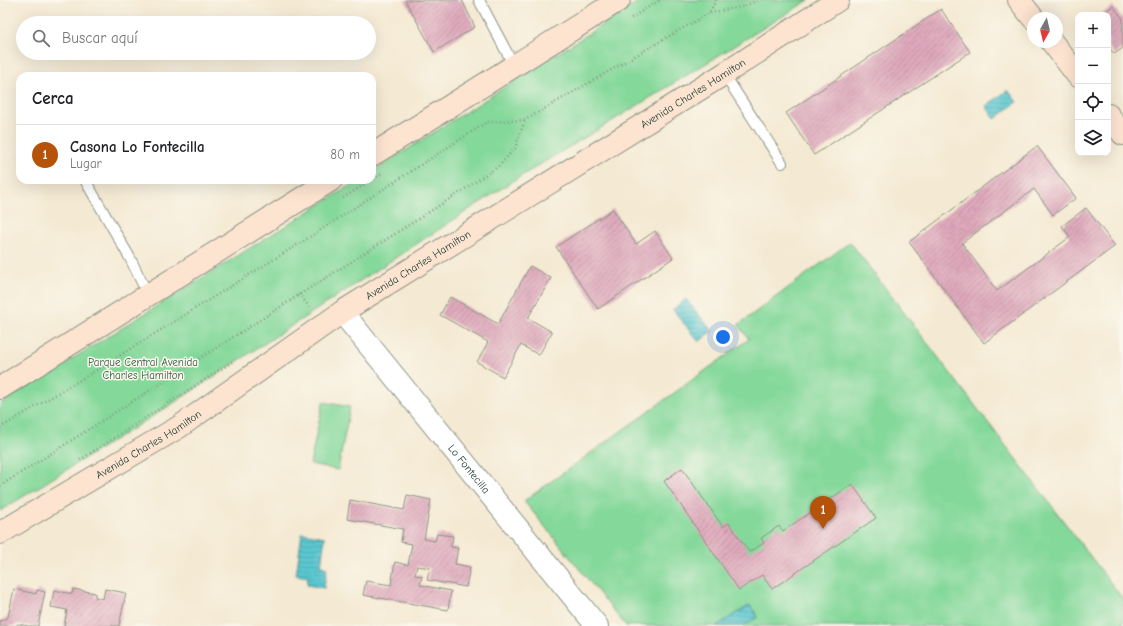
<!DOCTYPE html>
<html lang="es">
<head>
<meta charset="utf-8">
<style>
  body { margin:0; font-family:"Comic Neue",sans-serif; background:#f6f6f6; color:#202124 }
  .controls { position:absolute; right:12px; top:12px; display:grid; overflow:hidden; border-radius:8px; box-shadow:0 4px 16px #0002 }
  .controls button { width:36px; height:36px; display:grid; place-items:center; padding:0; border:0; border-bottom:1px solid #e0e0e0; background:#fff; color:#202124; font:20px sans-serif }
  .compass { position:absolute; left:1027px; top:12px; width:36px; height:36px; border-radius:50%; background:#fff; box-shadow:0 4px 16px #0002; rotate:188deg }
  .you { position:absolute; left:723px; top:337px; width:14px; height:14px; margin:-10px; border:3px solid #fff; border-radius:50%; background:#1a73e8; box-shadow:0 0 0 6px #1a73e833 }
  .badge { display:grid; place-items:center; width:26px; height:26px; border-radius:50%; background:#b45309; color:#fff; font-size:13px; font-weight:700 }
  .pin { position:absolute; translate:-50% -33px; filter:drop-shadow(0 1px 2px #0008) }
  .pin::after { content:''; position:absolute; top:21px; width:14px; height:12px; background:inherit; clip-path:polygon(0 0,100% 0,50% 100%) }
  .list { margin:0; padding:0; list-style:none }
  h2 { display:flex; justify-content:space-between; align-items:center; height:52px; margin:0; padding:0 16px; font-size:17px }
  h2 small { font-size:13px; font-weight:400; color:#757577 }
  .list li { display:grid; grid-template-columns:26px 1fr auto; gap:12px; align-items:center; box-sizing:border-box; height:60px; padding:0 16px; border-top:1px solid #e0e0e0 }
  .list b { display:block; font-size:15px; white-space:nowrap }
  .list p { margin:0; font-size:13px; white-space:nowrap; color:#757577 }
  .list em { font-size:13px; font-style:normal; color:#757577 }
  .icon { flex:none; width:22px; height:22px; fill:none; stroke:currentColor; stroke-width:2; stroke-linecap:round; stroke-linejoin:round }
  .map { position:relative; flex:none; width:1123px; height:626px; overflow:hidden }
  .search { position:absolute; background:#fff; box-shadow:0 4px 16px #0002; left:16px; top:16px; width:360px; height:44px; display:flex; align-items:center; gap:10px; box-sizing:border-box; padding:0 14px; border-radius:22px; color:#757577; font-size:15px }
  .panel { position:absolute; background:#fff; box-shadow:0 4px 16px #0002; left:16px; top:72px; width:360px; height:112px; border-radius:12px }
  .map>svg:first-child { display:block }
</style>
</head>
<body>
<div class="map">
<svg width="1123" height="626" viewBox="0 0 1123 626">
  <defs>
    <pattern id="water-rules" width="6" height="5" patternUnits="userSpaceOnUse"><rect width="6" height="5" fill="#5bc8d1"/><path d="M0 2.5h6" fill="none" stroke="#4ba4aa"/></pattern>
    <pattern id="building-hatch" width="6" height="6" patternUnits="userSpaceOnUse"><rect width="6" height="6" fill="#dfa9bc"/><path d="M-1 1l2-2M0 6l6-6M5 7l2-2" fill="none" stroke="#b48b9a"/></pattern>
  </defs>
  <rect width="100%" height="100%" fill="#fbf7ec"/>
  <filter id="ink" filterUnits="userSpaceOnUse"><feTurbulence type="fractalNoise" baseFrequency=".025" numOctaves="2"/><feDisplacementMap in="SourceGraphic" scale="8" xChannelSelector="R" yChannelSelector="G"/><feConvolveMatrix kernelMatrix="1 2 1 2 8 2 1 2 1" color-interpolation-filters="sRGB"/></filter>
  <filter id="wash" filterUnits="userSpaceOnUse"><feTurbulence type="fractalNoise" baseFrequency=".012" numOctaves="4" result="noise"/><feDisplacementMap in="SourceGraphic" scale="16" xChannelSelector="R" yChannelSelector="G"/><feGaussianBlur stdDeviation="0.9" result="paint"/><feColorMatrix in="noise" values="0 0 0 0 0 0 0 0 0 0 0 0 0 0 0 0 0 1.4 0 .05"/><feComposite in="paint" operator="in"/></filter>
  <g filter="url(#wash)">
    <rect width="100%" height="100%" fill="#f4e9d2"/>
    <g fill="#83d89a" stroke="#518a67">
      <path d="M 641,0 L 809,0 L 635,107 L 513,181 L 169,406 L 0,511 L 0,404 L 359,180 L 372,180 L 372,172 Z"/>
      <path d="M 850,242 L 1123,599 L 1123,626 L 626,626 L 524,501 L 749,339 L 738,325 Z"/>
      <path d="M 323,402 L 350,407 L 338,470 L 310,464 Z"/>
    </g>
    <g fill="url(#water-rules)" stroke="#3d8282">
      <path d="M 1008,90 L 1017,102 L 995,119 L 986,106 Z"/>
      <path d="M 686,299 L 712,331 L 699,342 L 673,310 Z"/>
      <path d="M 302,533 L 325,537 L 321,566 L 327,568 L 324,588 L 307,585 L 308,577 L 296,575 Z"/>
      <path d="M 750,605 L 758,617 L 743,626 L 716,626 Z"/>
    </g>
    <g id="blocks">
      <g fill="url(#building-hatch)">
        <path d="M 405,0 L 462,0 L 475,27 L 434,52 Z"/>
        <path d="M 1113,6 L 1123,19 L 1123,48 L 1114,54 L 1108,46 L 1108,15 L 1100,15 Z"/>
        <path d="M 941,9 L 970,52 L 814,155 L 786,113 Z"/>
        <path d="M 1037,146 L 1076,198 L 1053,215 L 1034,189 L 962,243 L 997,291 L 1070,237 L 1062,226 L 1086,208 L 1115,246 L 984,343 L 909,242 Z"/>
        <path d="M 613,209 L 636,244 L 655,231 L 673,258 L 598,309 L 556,247 Z"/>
        <path d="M 530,266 L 551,278 L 528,318 L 552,332 L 539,355 L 521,345 L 503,377 L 477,362 L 488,342 L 440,315 L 450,297 L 498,324 Z"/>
        <path d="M 682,468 L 723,527 L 729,523 L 749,552 L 764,543 L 761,538 L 779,526 L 783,531 L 852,484 L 876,518 L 772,589 L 762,575 L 739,590 L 664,481 Z"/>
        <path d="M 407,495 L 431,500 L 424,539 L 435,541 L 437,534 L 453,536 L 451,547 L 458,548 L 455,564 L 470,567 L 466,587 L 427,580 L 430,568 L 417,566 L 415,575 L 422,576 L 420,585 L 451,591 L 448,610 L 363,595 L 366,581 L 391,585 L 395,562 L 408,565 L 412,544 L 401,542 L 403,529 L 347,519 L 350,500 L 404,510 Z"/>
        <path d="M 14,589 L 36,594 L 37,590 L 45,592 L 38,626 L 28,626 L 18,624 L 15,626 L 0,626 L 0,621 L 8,617 Z"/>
        <path d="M 73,589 L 95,593 L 95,597 L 103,599 L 105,589 L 126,593 L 119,626 L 64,626 L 67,610 L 51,607 L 54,590 L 72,594 Z"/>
      </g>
    </g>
  </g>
  <g filter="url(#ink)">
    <use href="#blocks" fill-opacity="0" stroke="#8a9383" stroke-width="1"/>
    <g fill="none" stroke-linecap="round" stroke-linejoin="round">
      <g stroke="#8a9383" stroke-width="12">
        <g id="service">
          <path d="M 479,0 L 514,66"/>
          <path d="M 724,74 L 782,163"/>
          <path d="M 85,180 L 130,258 L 148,295"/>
        </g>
      </g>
      <g stroke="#8a9383" stroke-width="24">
        <g id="tertiary">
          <path id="s1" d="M 342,312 L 597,626"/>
        </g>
      </g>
      <g stroke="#8a9383" stroke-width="24">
        <g id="secondary">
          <path d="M 1019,0 L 1033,18"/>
          <path d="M 1052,42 L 1078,76"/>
          <path d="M 1108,115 L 1123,134"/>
          <path d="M 372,155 L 619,0"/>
          <path d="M 0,388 L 331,180"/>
          <path id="s2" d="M 0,533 L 179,427 L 342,312 L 724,74 L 838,0"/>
        </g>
      </g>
      <g stroke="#8a9383" stroke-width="2.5" stroke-dasharray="1 3" stroke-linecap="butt">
        <path d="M 710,13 L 744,6 L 759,0"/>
        <path d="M 631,18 L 660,0"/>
        <path d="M 343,198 L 381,174"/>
        <path d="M 299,294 L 311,309"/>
        <path d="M 0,428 L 95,371 L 305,240 L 487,122 L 525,120 L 709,13 L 716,0"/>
        <path d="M 80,460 L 232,362"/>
        <path d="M 0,486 L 462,191 L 500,165 L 515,148 L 525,120"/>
      </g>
      <use href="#service" stroke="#fff" stroke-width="10"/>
      <use href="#tertiary" stroke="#fff" stroke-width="22"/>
      <use href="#secondary" stroke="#fde4d1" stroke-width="22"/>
    </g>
  </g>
  <g text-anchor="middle" stroke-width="3" stroke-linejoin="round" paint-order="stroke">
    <g font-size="11" fill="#1f3d34" stroke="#fbf7ec">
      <text dy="4" stroke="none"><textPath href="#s2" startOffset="821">Avenida Charles Hamilton</textPath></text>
      <text dy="4" stroke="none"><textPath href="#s2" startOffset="497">Avenida Charles Hamilton</textPath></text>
      <text dy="4" stroke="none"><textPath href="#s2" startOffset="173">Avenida Charles Hamilton</textPath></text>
      <text dy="4" stroke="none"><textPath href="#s1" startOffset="202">Lo Fontecilla</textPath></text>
    </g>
    <g font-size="11" fill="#335c48" stroke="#fbf7ec">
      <text x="143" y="366">Parque Central Avenida<tspan x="143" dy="13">Charles Hamilton</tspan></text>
    </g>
  </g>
</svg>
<div class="controls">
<button>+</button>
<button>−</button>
<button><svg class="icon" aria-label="locate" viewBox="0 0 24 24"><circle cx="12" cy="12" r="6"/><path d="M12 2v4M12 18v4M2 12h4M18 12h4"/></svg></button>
<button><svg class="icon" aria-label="layers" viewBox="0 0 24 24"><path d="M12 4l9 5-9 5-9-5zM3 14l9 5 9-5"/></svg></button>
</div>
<svg class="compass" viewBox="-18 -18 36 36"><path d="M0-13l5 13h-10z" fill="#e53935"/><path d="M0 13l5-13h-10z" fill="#757577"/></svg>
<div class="you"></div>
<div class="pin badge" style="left:823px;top:529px">1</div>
<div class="search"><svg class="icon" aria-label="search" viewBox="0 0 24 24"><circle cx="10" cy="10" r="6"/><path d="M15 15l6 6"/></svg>Buscar aquí</div>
<section class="panel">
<h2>Cerca<small></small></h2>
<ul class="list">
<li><span class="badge">1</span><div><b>Casona Lo Fontecilla</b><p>Lugar</p></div><em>80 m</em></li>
</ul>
</section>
</div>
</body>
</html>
